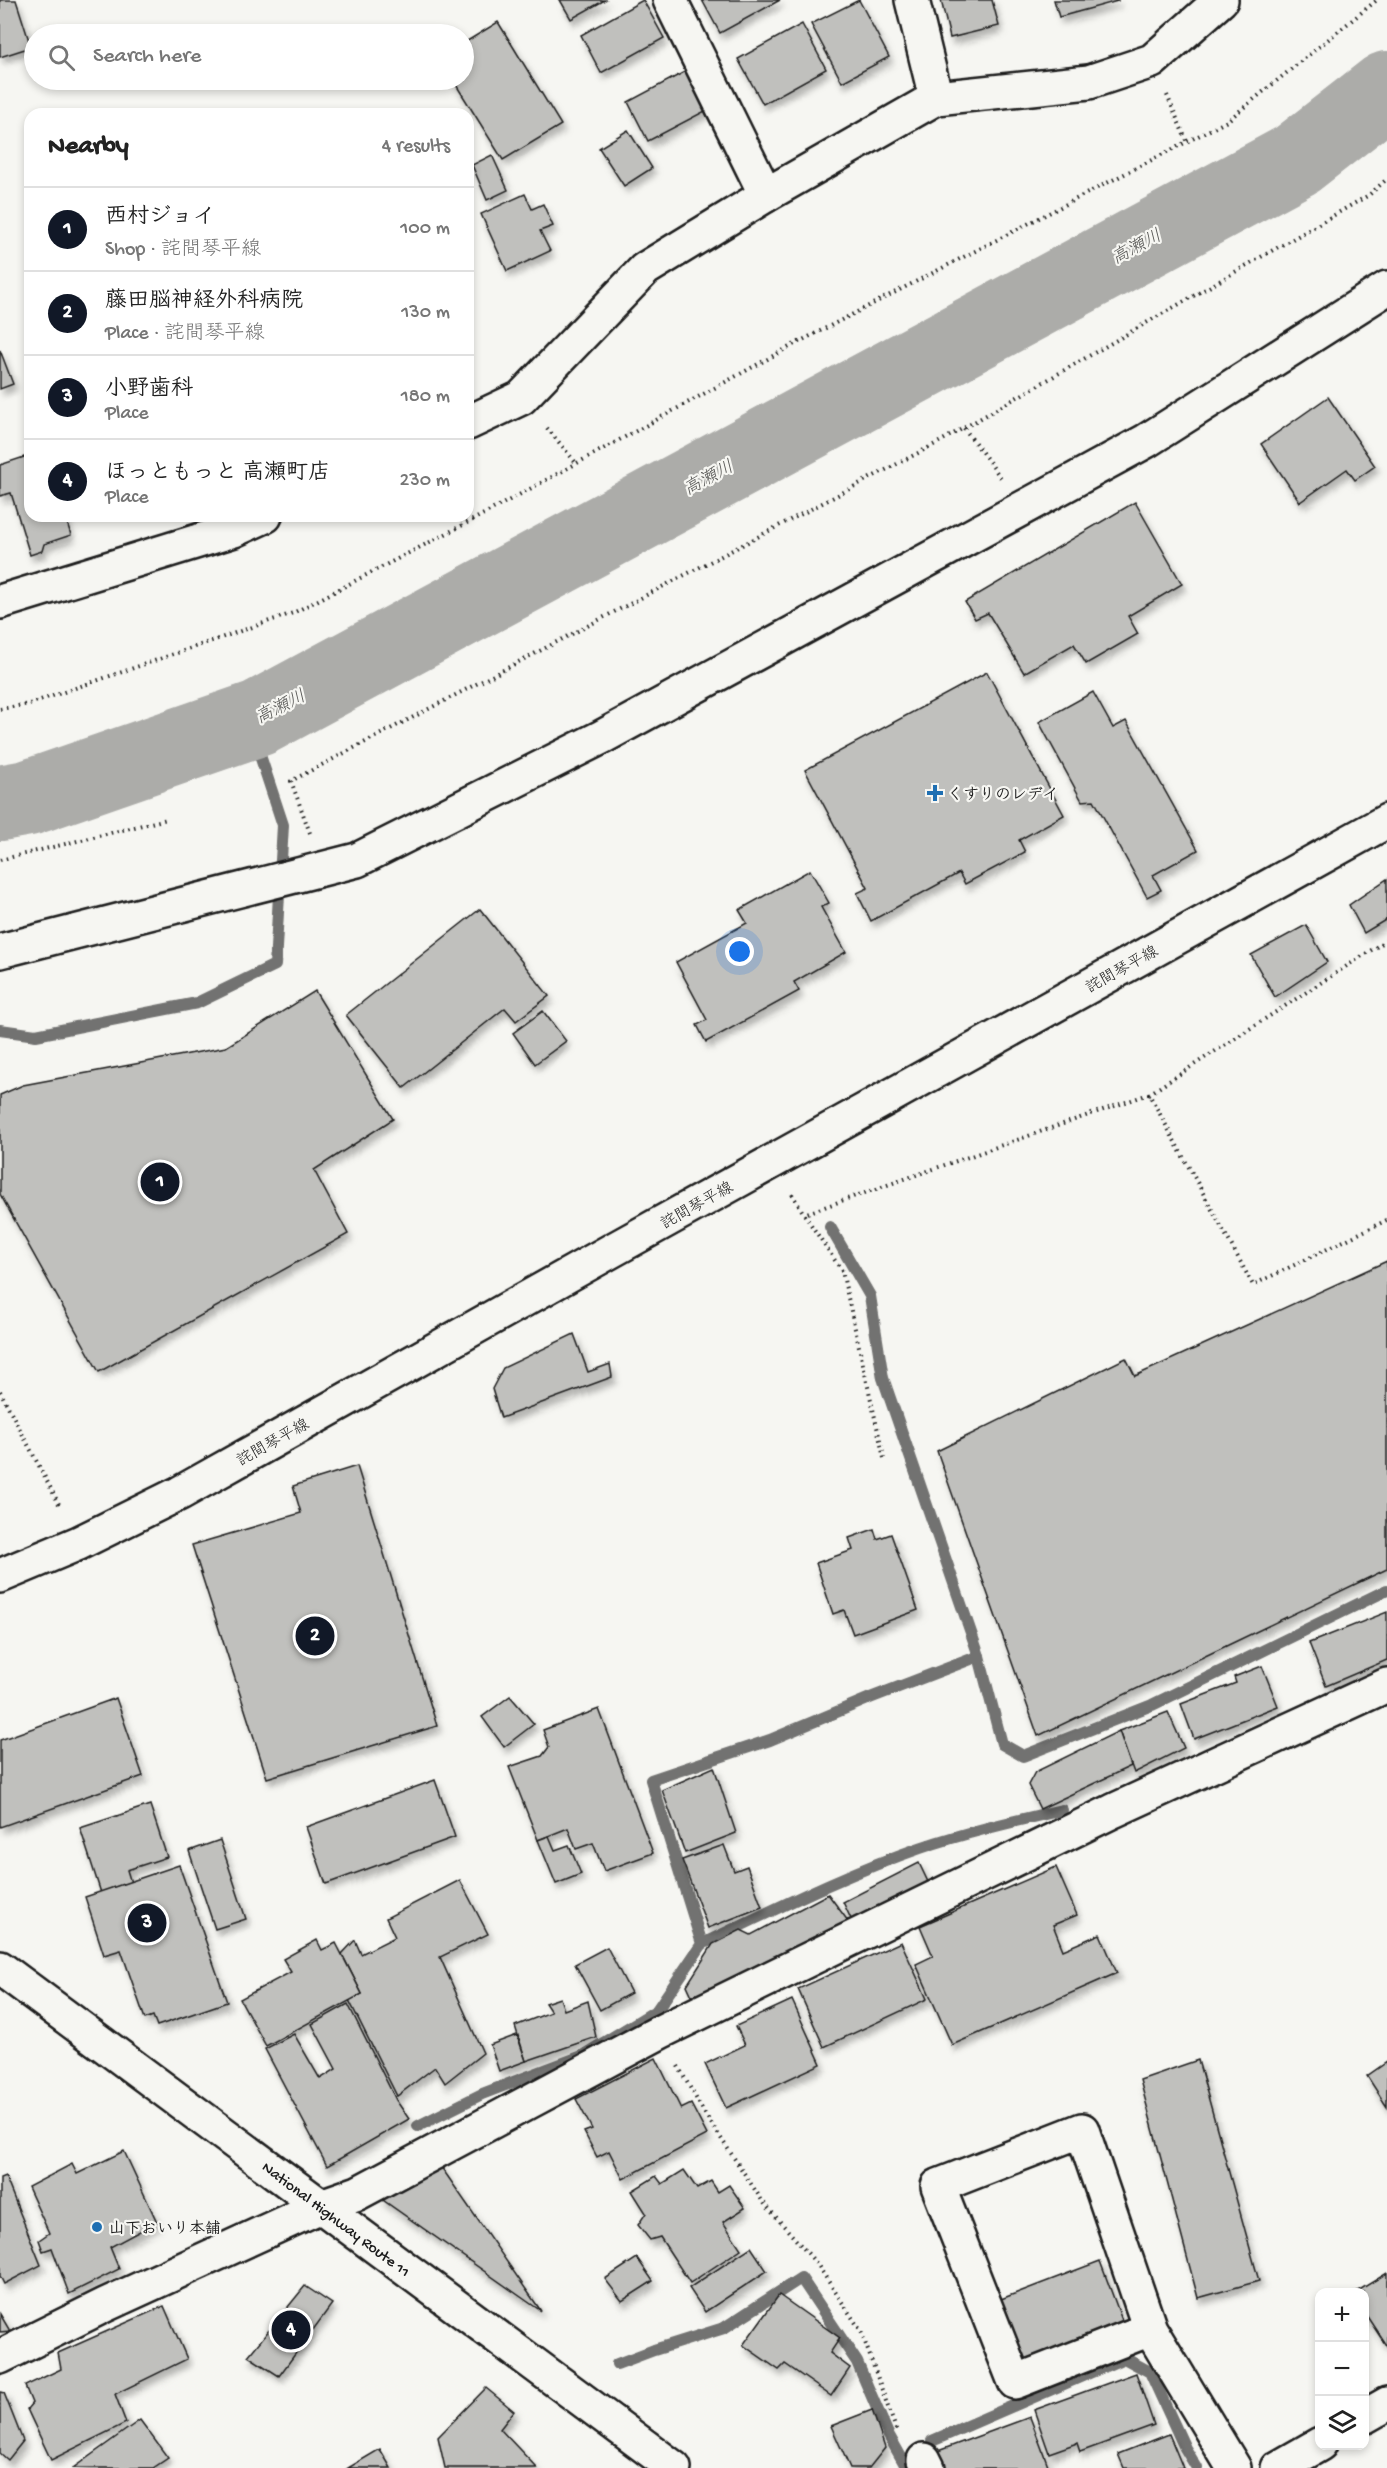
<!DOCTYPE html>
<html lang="en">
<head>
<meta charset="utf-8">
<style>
  body { margin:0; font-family:"Gochi Hand","Klee One",sans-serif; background:#f2f2f2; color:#222 }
  .controls { position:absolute; right:18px; bottom:18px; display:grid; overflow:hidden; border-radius:12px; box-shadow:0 3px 9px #0003 }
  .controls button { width:54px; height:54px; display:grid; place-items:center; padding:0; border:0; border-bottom:2px solid #e0e0e0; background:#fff; color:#222; font:30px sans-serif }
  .you { position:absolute; left:740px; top:952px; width:21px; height:21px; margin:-15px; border:4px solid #fff; border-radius:50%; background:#1a73e8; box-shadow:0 0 0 9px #1a73e833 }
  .badge { display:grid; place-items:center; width:39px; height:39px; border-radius:50%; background:#111827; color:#fff; font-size:20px; font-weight:700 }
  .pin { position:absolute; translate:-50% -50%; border:3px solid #fff; box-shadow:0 2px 6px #0006 }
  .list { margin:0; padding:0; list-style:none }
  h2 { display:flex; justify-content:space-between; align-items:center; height:78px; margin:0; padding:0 24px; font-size:26px }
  h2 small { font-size:20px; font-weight:400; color:#767676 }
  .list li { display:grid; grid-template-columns:39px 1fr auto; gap:18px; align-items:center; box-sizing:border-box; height:84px; padding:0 24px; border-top:2px solid #e0e0e0 }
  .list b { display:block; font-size:22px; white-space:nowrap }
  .list p { margin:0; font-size:20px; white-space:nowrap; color:#767676 }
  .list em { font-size:20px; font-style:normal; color:#767676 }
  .icon { flex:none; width:33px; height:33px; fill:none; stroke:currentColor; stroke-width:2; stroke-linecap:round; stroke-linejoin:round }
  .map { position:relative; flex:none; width:1387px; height:2468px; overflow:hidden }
  .search { position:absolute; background:#fff; box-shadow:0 3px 9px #0003; left:24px; top:24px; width:450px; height:66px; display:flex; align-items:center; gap:15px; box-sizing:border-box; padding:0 21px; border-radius:33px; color:#767676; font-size:22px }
  .panel { position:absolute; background:#fff; box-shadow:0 3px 9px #0003; left:24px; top:108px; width:450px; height:414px; border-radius:18px }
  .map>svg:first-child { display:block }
</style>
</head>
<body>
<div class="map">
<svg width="1387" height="2468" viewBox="0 0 1387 2468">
  <defs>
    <filter id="shadow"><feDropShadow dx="3.5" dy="6" stdDeviation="3" flood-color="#0004"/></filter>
  </defs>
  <rect width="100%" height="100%" fill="#f6f6f2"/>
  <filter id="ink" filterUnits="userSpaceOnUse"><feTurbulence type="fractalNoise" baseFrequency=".0167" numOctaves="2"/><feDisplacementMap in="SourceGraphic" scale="12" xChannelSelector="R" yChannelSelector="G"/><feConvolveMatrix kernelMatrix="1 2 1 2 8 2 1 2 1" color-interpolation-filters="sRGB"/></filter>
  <g filter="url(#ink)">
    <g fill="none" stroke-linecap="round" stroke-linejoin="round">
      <g stroke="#727271" stroke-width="12">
        <path d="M 0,1030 L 36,1035 L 197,1003 L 275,965 L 283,825 L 249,722"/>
        <path d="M 979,1656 L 1002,1744 L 1023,1756 L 1152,1705 L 1387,1590"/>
        <path d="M 702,1944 C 774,1910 845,1874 920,1848 C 967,1832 1015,1821 1062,1810"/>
        <path d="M 418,2126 L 482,2094 L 582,2056 L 657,2010 L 702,1944 L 651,1780 L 770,1740 L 870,1698 L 979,1656 L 883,1378 L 870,1296 L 830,1227"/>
        <path d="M 617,2364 L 654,2350 L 724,2328 L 801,2278 L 857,2362 L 888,2434 L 907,2468"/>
        <path d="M 932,2441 L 1124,2358 L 1150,2372 L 1185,2448 L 1197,2468"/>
      </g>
      <path stroke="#acaca9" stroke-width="76" d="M 0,803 L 28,798 L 259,718 L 1296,160 L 1387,89"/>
    </g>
    <g fill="#c0c0bd" stroke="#1c1c1c" stroke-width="1.5" filter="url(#shadow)">
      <path d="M 0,0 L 16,0 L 31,47 L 0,57 Z"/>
      <path d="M 560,0 L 605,0 L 571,19 Z"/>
      <path d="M 643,0 L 664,38 L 601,73 L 581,35 Z"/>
      <path d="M 702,0 L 780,0 L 720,33 Z"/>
      <path d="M 859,0 L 889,57 L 842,82 L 811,24 Z"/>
      <path d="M 941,0 L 992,0 L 999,26 L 950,38 Z"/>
      <path d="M 1054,0 L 1118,0 L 1118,1 L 1059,17 Z"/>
      <path d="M 498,22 L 561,125 L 503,160 L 453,80 L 464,80 L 464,43 Z"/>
      <path d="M 802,24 L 826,69 L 763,104 L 738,59 Z"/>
      <path d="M 690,69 L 711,108 L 648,141 L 628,102 Z"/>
      <path d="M 628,130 L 652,168 L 624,186 L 599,148 Z"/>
      <path d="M 492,155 L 508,190 L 487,200 L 472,165 Z"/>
      <path d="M 525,194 L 532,209 L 543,204 L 553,226 L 540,231 L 550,251 L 507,271 L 481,214 Z"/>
      <path d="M 0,350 L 13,384 L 0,389 Z"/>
      <path d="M 1328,397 L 1375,466 L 1355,480 L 1347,469 L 1300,502 L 1261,444 Z"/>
      <path d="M 30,455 L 30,516 L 65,516 L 71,535 L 44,544 L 42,551 L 30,555 L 11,493 L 0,496 L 0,465 Z"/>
      <path d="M 1135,502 L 1182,584 L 1128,616 L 1138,634 L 1086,664 L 1074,644 L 1024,673 L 988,613 L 975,619 L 965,602 Z"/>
      <path d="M 987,672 L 1064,815 L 1019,840 L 1025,852 L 965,884 L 959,873 L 871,921 L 857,893 L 868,888 L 805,770 Z"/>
      <path d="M 1093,692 L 1113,728 L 1126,721 L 1198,850 L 1153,875 L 1161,890 L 1147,897 L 1094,800 L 1082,801 L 1039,722 Z"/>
      <path d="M 810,870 L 829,903 L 821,907 L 846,952 L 794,982 L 799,991 L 706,1042 L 697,1025 L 707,1020 L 676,962 L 747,923 L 739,910 Z"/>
      <path d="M 1387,879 L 1387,919 L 1364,933 L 1349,905 Z"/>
      <path d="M 480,909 L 549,996 L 516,1021 L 505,1008 L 404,1088 L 346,1015 Z"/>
      <path d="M 1306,925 L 1327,962 L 1275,997 L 1251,955 Z"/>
      <path d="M 315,991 L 393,1119 L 314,1170 L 348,1234 L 99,1372 L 0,1194 L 0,1095 L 23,1085 L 226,1047 Z"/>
      <path d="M 543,1011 L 566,1041 L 535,1064 L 513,1033 Z"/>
      <path d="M 1387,1261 L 1387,1569 L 1038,1736 L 937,1451 L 1126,1358 L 1135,1376 Z"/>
      <path d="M 574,1334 L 588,1372 L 610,1364 L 612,1377 L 501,1418 L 492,1389 L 503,1368 Z"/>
      <path d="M 357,1466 L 437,1726 L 267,1778 L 192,1545 L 301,1513 L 293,1486 Z"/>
      <path d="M 874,1529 L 877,1539 L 891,1534 L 918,1610 L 853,1634 L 844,1610 L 833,1614 L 816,1563 L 853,1550 L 849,1538 Z"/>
      <path d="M 1387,1612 L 1387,1660 L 1326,1686 L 1309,1643 Z"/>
      <path d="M 1262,1666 L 1278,1706 L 1194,1739 L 1181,1704 L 1236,1683 L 1234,1677 Z"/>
      <path d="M 510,1696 L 534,1724 L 504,1747 L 482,1717 Z"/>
      <path d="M 116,1698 L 143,1776 L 0,1827 L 0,1740 Z"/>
      <path d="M 599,1709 L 653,1853 L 604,1871 L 593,1843 L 576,1849 L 568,1828 L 538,1840 L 509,1767 L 542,1756 L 549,1747 L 543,1730 Z"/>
      <path d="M 1168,1712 L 1184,1748 L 1134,1773 L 1119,1731 Z"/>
      <path d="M 1119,1731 L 1131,1766 L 1040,1809 L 1028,1785 L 1035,1772 Z"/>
      <path d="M 714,1767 L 736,1833 L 685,1853 L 662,1790 Z"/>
      <path d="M 435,1780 L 455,1837 L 326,1884 L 306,1827 Z"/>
      <path d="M 150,1805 L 167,1857 L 127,1870 L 131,1883 L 101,1893 L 80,1828 Z"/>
      <path d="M 549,1836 L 555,1850 L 569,1845 L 581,1874 L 556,1884 L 538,1840 Z"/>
      <path d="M 220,1840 L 246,1919 L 215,1929 L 189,1851 Z"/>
      <path d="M 724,1845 L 734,1871 L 747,1866 L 762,1907 L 708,1928 L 682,1860 Z"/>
      <path d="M 919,1863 L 928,1882 L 852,1921 L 843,1902 Z"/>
      <path d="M 179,1865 L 227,2002 L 157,2026 L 153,2016 L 145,2019 L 121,1950 L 104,1955 L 85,1897 Z"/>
      <path d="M 1056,1867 L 1077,1915 L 1053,1925 L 1063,1950 L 1100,1934 L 1117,1973 L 952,2045 L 916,1964 L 933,1956 L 920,1926 Z"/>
      <path d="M 460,1880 L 488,1934 L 440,1957 L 483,2053 L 445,2083 L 435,2067 L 397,2096 L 349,2000 L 362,1994 L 342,1954 L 355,1940 L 361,1954 L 395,1937 L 386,1918 Z"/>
      <path d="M 828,1894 L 848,1921 L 693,1998 L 687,1985 L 713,1944 L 741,1930 L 751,1935 Z"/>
      <path d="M 317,1940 L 322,1950 L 336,1943 L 362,1994 L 266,2046 L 240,1999 L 291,1972 L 283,1959 Z"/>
      <path d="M 901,1942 L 927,1999 L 824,2047 L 798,1989 Z"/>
      <path d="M 607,1947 L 631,1993 L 600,2010 L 575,1964 Z"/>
      <path d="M 560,1998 L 564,2010 L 588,2001 L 596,2037 L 526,2061 L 515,2026 L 551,2012 L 545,2003 Z"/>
      <path d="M 792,2000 L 821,2064 L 726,2108 L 705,2064 L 745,2045 L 736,2026 Z"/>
      <path d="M 348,2004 L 396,2100 L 409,2119 L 327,2166 L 265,2049 L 294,2034 L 320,2079 L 336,2069 L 312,2024 Z"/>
      <path d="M 517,2035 L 526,2061 L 499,2071 L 490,2045 Z"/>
      <path d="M 656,2058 L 681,2109 L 691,2104 L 707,2135 L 623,2179 L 609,2151 L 597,2157 L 584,2132 L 592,2129 L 576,2099 Z"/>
      <path d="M 1198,2060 L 1259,2281 L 1198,2298 L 1140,2080 Z"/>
      <path d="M 1387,2062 L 1387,2107 L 1367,2076 Z"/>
      <path d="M 124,2151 L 157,2222 L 110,2247 L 119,2269 L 69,2294 L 52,2248 L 43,2251 L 39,2240 L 49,2233 L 28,2187 L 72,2164 L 77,2174 Z"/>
      <path d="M 437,2161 L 541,2311 L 380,2198 Z"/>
      <path d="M 684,2170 L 697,2189 L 711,2181 L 718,2192 L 729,2185 L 745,2208 L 723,2222 L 741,2249 L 690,2283 L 660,2237 L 650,2240 L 638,2225 L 646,2213 L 632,2191 L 656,2176 L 662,2184 Z"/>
      <path d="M 5,2176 L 41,2265 L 4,2284 L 0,2276 L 0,2178 Z"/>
      <path d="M 751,2247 L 767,2271 L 705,2312 L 689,2288 Z"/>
      <path d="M 637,2258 L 653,2281 L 622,2301 L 605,2279 Z"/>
      <path d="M 1100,2261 L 1123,2323 L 1025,2361 L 1001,2299 Z"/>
      <path d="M 1387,2273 L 1387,2347 L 1364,2312 L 1364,2292 L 1356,2292 Z"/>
      <path d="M 305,2286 L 332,2304 L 279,2376 L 248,2356 Z"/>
      <path d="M 779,2295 L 840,2338 L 830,2353 L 850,2368 L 831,2396 L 785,2364 L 779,2370 L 743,2345 Z"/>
      <path d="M 164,2306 L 187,2359 L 115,2394 L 126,2423 L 51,2460 L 27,2409 L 32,2403 L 25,2386 L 61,2369 L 58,2353 Z"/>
      <path d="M 0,2314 L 10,2331 L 0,2332 Z"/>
      <path d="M 1136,2373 L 1154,2425 L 1080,2452 L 1077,2443 L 1049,2453 L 1034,2410 Z"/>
      <path d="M 486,2388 L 514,2411 L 500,2429 L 537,2468 L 445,2468 L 438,2437 Z"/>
      <path d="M 0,2392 L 4,2393 L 23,2441 L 8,2460 L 0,2453 Z"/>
      <path d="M 872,2410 L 885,2448 L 869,2468 L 850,2468 L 831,2426 Z"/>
      <path d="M 1030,2417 L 1049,2468 L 944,2468 L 938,2451 Z"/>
      <path d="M 140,2420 L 168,2458 L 153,2468 L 73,2468 Z"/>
      <path d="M 1169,2434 L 1183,2468 L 1124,2468 L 1118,2454 Z"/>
      <path d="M 380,2449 L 391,2468 L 348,2468 Z"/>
    </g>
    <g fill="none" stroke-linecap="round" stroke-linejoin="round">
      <g stroke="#1c1c1c" stroke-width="38">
        <g id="minor">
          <path d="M 670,0 L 766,195"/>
          <path d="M 912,0 L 936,98"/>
          <path d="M 468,423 L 521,398 L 645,269 L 766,195 L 936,98 L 1089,82 L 1152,61 L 1221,0"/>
          <path d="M 0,602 L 234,530 L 265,516"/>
          <path d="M 0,951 L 357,860 L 602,737 L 1146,441 L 1387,288"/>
          <path d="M 1150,2329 L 1015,2382 L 938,2186 L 1082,2130 L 1150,2329 L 1234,2468"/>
          <path d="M 0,2357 L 105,2305 L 321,2206 L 358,2193 L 660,2032 L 1113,1811 L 1387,1685"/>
          <path d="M 1364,2417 L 1387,2404"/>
          <path d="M 924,2460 L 928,2468"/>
          <path d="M 1278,2468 L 1320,2444"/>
        </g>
      </g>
      <g stroke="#1c1c1c" stroke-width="38">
        <path id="major" d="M 0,1576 L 79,1543 L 180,1493 L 611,1251 L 1387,821"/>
      </g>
      <g stroke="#1c1c1c" stroke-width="38">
        <path id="highway" d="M 0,1968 L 674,2468"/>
      </g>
      <g stroke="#1c1c1c" stroke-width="4" stroke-dasharray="1.5 4.5" stroke-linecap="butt">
        <path d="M 1167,95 L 1187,142"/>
        <path d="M 547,428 L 577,464"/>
        <path d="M 964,428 L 1001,478"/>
        <path d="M 0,709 L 29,704 L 293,613 L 484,514 L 795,344 L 1227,121 L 1377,0"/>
        <path d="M 310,833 L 291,781 L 941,441 L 1369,195 L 1387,179"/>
        <path d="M 0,860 L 167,819"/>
        <path d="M 1387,940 L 1149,1094 L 1253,1285 L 1387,1220"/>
        <path d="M 792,1194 L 804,1214"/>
        <path d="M 0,1391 L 61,1508"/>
        <path d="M 884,1458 L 842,1271 L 804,1214 L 1149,1094"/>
        <path d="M 678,2066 L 705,2114 L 763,2202 L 817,2264 L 861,2331 L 897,2432"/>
      </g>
      <use href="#minor" stroke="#f6f6f2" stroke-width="33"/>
      <use href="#major" stroke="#f6f6f2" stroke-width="33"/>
      <use href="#highway" stroke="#f6f6f2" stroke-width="33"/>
    </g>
  </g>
  <g fill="#1f6fb2" stroke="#f6f6f2" stroke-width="2">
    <path d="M932 784h6v6h6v6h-6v6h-6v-6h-6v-6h6z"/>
    <circle cx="97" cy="2227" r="6"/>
  </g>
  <g text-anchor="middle" stroke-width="4.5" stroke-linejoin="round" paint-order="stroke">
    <g font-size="16" font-weight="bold" fill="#1c1c1c" stroke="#f6f6f2" text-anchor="start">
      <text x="947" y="799">くすりのレデイ</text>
      <text x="109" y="2233">山下おいり本舗</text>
    </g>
    <g font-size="16" fill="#1c1c1c" stroke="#f6f6f2">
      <text transform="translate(1121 968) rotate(-29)" y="6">詫間琴平線</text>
      <text transform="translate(696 1204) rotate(-29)" y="6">詫間琴平線</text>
      <text transform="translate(272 1441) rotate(-29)" y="6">詫間琴平線</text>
      <text transform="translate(337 2218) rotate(37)" y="6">National Highway Route 11</text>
    </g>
    <g font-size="18" font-style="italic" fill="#565654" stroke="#f6f6f2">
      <text transform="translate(1136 246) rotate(-28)" y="6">高瀬川</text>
      <text transform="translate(708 477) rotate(-28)" y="6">高瀬川</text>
      <text transform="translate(280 706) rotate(-27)" y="6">高瀬川</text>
    </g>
  </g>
</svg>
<div class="controls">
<button>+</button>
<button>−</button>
<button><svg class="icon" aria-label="layers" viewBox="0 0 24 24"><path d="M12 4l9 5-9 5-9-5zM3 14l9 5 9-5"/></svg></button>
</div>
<div class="you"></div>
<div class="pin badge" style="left:160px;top:1182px">1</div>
<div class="pin badge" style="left:315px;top:1636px">2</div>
<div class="pin badge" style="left:147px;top:1923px">3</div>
<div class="pin badge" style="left:291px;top:2330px">4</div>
<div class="search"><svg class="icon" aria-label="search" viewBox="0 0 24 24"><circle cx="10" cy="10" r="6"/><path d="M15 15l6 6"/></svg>Search here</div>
<section class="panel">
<h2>Nearby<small>4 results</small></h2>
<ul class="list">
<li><span class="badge">1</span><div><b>西村ジョイ</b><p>Shop · 詫間琴平線</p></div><em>100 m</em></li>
<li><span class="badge">2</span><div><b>藤田脳神経外科病院</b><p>Place · 詫間琴平線</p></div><em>130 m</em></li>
<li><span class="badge">3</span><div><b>小野歯科</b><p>Place</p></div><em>180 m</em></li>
<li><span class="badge">4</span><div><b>ほっともっと 高瀬町店</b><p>Place</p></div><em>230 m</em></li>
</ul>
</section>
</div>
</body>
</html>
